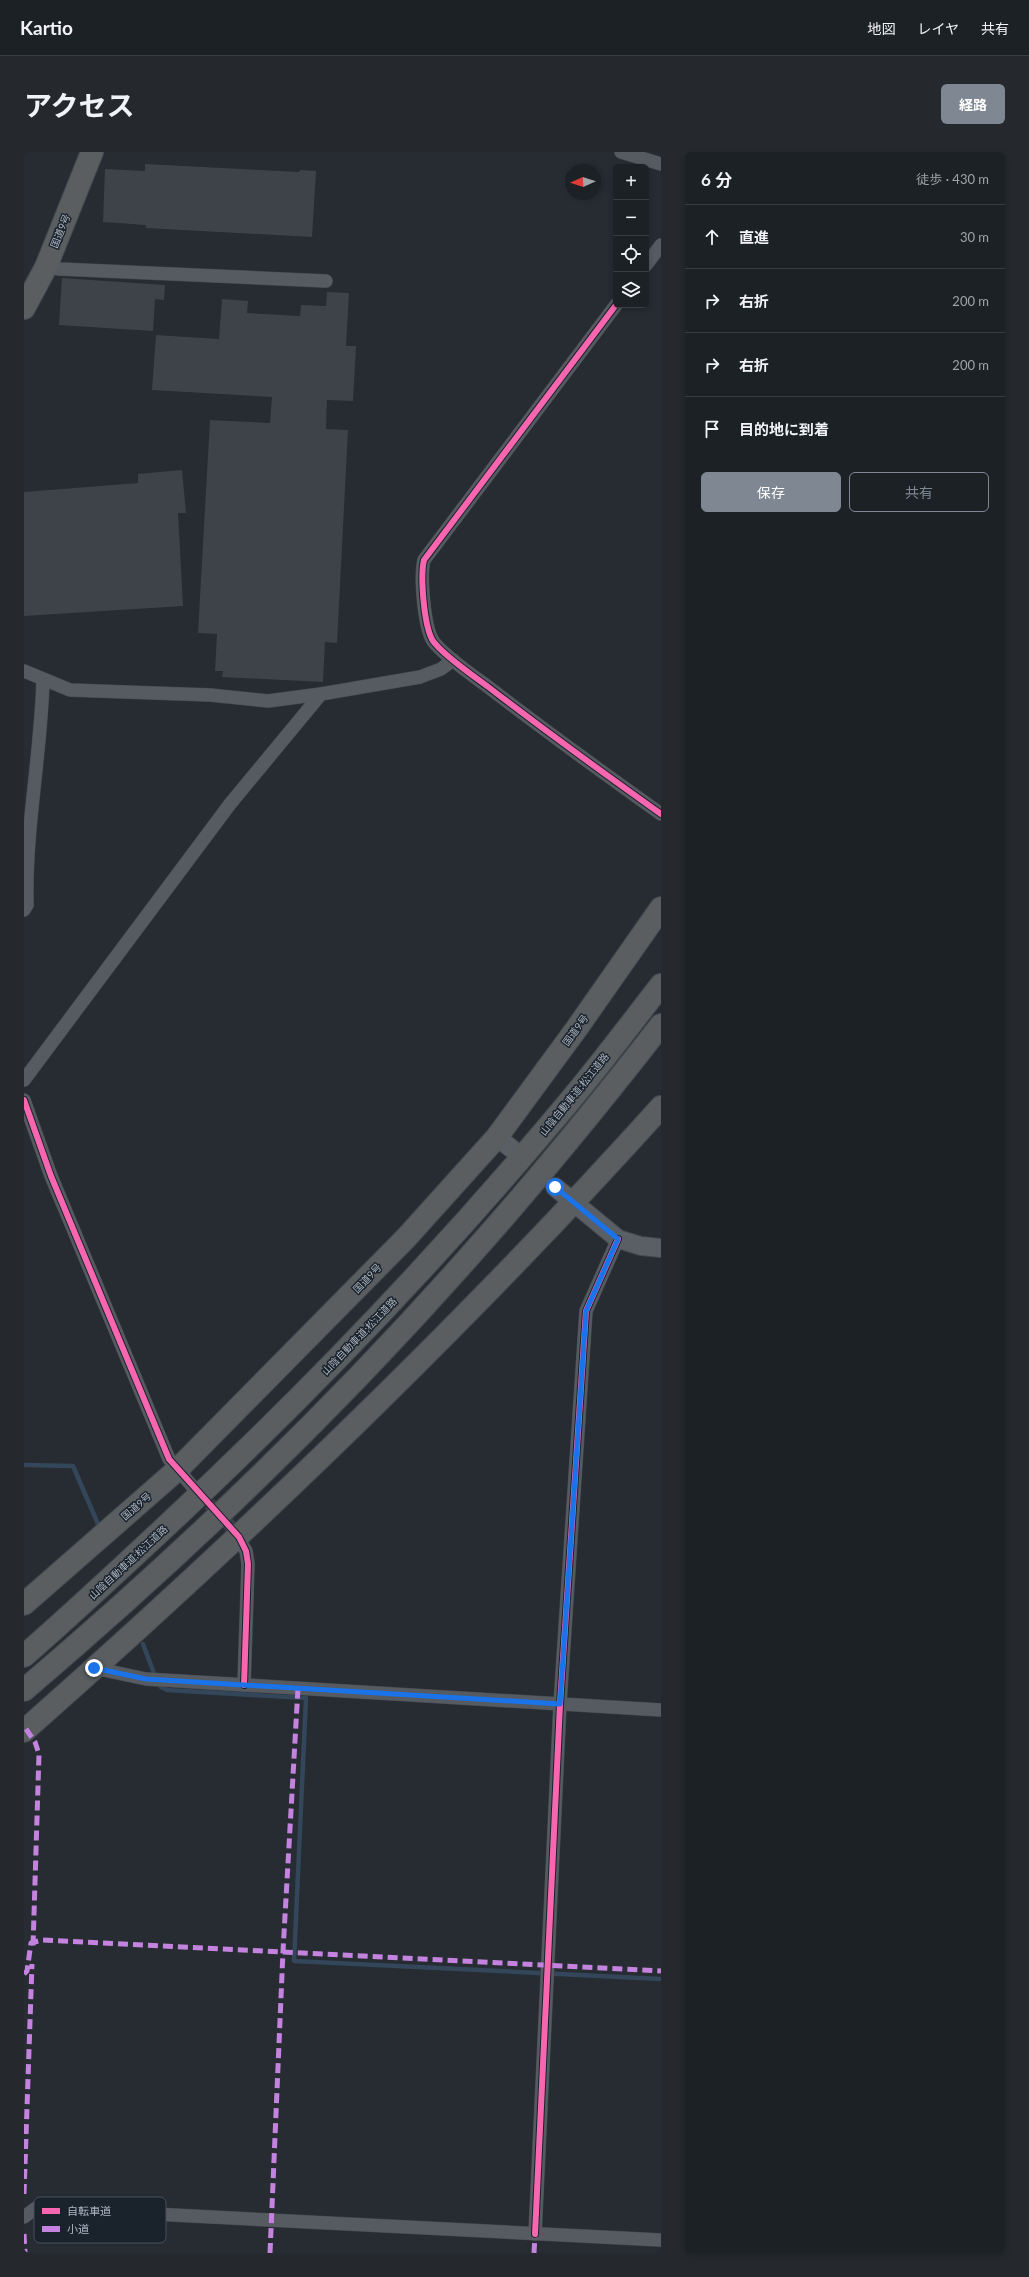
<!DOCTYPE html>
<html lang="ja">
<head>
<meta charset="utf-8">
<style>
  body { margin:0; font-family:Lato,"Noto Sans JP",sans-serif; background:#25292e; color:#f1f3f6 }
  .controls { position:absolute; right:12px; top:12px; display:grid; overflow:hidden; border-radius:6px; box-shadow:0 2px 6px #0003 }
  .controls button { width:36px; height:36px; display:grid; place-items:center; padding:0; border:0; border-bottom:1px solid #3a3e43; background:#1c2126; color:#f1f3f6; font:20px sans-serif }
  .compass { position:absolute; left:541px; top:12px; width:36px; height:36px; border-radius:50%; background:#1c2126; box-shadow:0 2px 6px #0003; rotate:267deg }
  .stop { position:absolute; width:12px; height:12px; margin:-9px; border:3px solid #1a73e8; border-radius:50%; background:#fff }
  .stop.end { background:#1a73e8; border-color:#fff; box-shadow:0 1px 4px #0008 }
  .list { margin:0; padding:0; list-style:none }
  h2 { display:flex; justify-content:space-between; align-items:center; height:52px; margin:0; padding:0 16px; font-size:17px }
  h2 small { font-size:13px; font-weight:400; color:#a0a3a7 }
  .list li { display:grid; grid-template-columns:26px 1fr auto; gap:12px; align-items:center; box-sizing:border-box; height:64px; padding:0 16px; border-top:1px solid #3a3e43 }
  .list b { display:block; font-size:15px; white-space:nowrap }
  .list em { font-size:13px; font-style:normal; color:#a0a3a7 }
  .actions { display:flex; gap:8px; padding:12px 16px }
  .actions a { flex:1; padding:9px 0; border:1px solid #7f8892; border-radius:6px; text-align:center; font-size:14px; color:#7f8892 }
  .actions .main { background:#7f8892; color:#fff }
  .icon { flex:none; width:22px; height:22px; fill:none; stroke:currentColor; stroke-width:2; stroke-linecap:round; stroke-linejoin:round }
  .map { position:relative; flex:none; width:637px; height:2101px; overflow:hidden; border-radius:6px }
  header { display:flex; align-items:center; gap:24px; box-sizing:border-box; height:56px; padding:0 20px; background:#1c2126; border-bottom:1px solid #3a3e43 }
  header strong { font-size:19px }
  nav { display:flex; gap:22px; margin-inline-start:auto; font-size:14px }
  .intro { display:flex; align-items:center; justify-content:space-between; box-sizing:border-box; height:96px; padding:0 24px }
  h1 { margin:0; font-size:28px }
  .button { padding:10px 18px; border-radius:6px; background:#7f8892; color:#fff; font-size:14px; font-weight:700 }
  main { display:flex; gap:24px; padding:0 24px }
  aside { flex:1; background:#1c2126; border-radius:6px; box-shadow:0 2px 6px #0003 }
  .map>svg:first-child { display:block }
</style>
</head>
<body>
<header>
<strong>Kartio</strong>
<nav><a>地図</a><a>レイヤ</a><a>共有</a></nav>
</header>
<div class="intro"><h1>アクセス</h1><a class="button">経路</a></div>
<main>
<div class="map">
<svg width="637" height="2101" viewBox="0 0 637 2101">
  <rect width="100%" height="100%" fill="#262c32"/>
  <g fill="none" stroke-linecap="round" stroke-linejoin="round">
    <g stroke="#34465a" stroke-width="4.5">
      <path d="M 0,1313 L 49,1314 L 74,1372"/>
      <path d="M 119,1492 L 131,1524"/>
      <path d="M 137,1535 L 143,1538 L 282,1546 L 270,1809 L 637,1827"/>
    </g>
  </g>
  <g fill="#3e4349">
    <path d="M 121,12 L 275,20 L 276,18 L 292,19 L 288,85 L 122,76 L 122,73 L 79,70 L 81,17 L 121,19 Z"/>
    <path d="M 38,126 L 141,133 L 140,148 L 131,147 L 129,179 L 35,173 Z"/>
    <path d="M 303,140 L 325,141 L 322,194 L 332,194 L 329,249 L 303,248 L 302,277 L 324,278 L 313,491 L 301,490 L 299,530 L 198,525 L 199,519 L 191,519 L 193,482 L 174,481 L 186,268 L 246,271 L 248,245 L 128,238 L 132,183 L 195,187 L 198,147 L 224,149 L 223,161 L 276,164 L 277,153 L 302,154 Z"/>
    <path d="M 158,318 L 162,361 L 154,361 L 159,454 L 0,464 L 0,340 L 114,331 L 114,322 Z"/>
  </g>
  <g fill="none" stroke-linecap="round" stroke-linejoin="round">
    <path stroke="#3b4148" stroke-width="13" stroke-dasharray="13 6" stroke-linecap="butt" d="M 172,1338 L 209,1377"/>
    <g stroke="#44484d" stroke-width="14">
      <g id="street">
        <path d="M 597,0 L 637,12"/>
        <path d="M 622,113 L 637,93"/>
        <path d="M 22,115 L 36,117 L 302,129"/>
        <path d="M 592,153 L 400,408 C 396,424 400,475 409,489 C 419,503 448,523 463,534 C 520,578 578,620 637,662"/>
        <path d="M 0,519 L 46,538 L 186,543 L 244,549 L 297,542 L 396,525 L 417,517 L 429,508"/>
        <path d="M 0,758 L 3,753 C 1,678 17,603 19,528"/>
        <path d="M 0,928 L 206,652 L 297,542"/>
        <path d="M 0,948 L 27,1024 L 145,1307 L 168,1334"/>
        <path d="M 210,1379 L 222,1399 L 224,1412 L 220,1533"/>
        <path d="M 70,1516 L 122,1527 L 637,1558"/>
        <path d="M 0,2065 L 12,2056 L 637,2088"/>
        <path d="M 511,2082 L 536,1552 L 562,1159 L 594,1087"/>
      </g>
    </g>
    <g stroke="#44484d" stroke-width="20">
      <g id="secondary">
        <path d="M 473,985 L 488,997"/>
        <path d="M 531,1035 L 594,1087 L 617,1094 L 637,1096"/>
      </g>
    </g>
    <g stroke="#43484e" stroke-width="24">
      <g id="highway">
        <path d="M 0,156 L 22,115 L 68,0"/>
        <path d="M 0,1452 L 153,1318 L 382,1086 L 473,985 L 553,876 L 637,756"/>
        <path d="M 0,1504 C 47,1463 92,1421 138,1378 C 280,1246 414,1106 539,957 C 573,917 605,874 637,833"/>
        <path d="M 0,1538 C 160,1402 312,1256 451,1098 C 516,1025 577,950 637,873"/>
        <path d="M 0,1579 C 223,1382 438,1176 637,955"/>
      </g>
    </g>
    <use href="#street" stroke="#565a61" stroke-width="13"/>
    <use href="#secondary" stroke="#5a5f66" stroke-width="18"/>
    <use href="#highway" stroke="#5a5e61" stroke-width="22"/>
    <g stroke="#c483df" stroke-width="5" stroke-dasharray="10 5" stroke-linecap="butt">
      <path d="M 2,1577 L 11,1590 L 15,1602 L 9,1794"/>
      <path d="M 0,1822 L 3,1819 L 7,1791 L 18,1788 L 637,1819"/>
      <path d="M 0,2042 L 8,1812"/>
      <path d="M 0,2082 L 1,2101"/>
      <path d="M 246,2101 L 259,1799 L 274,1536"/>
      <path d="M 510,2101 L 511,2082"/>
    </g>
    <g stroke="#1a232c" stroke-width="8">
      <g id="cycleway">
        <path d="M 592,153 L 400,408 C 396,424 400,475 409,489 C 419,503 448,523 463,534 C 520,578 578,620 637,662"/>
        <path d="M 0,948 L 27,1024 L 145,1307 L 215,1385 L 222,1399 L 224,1412 L 220,1533"/>
        <path d="M 511,2082 L 536,1552 L 562,1159 L 594,1087"/>
      </g>
    </g>
    <use href="#cycleway" stroke="#f766af" stroke-width="6"/>
  </g>
  <g fill="none" stroke-linecap="round" stroke-linejoin="round">
    <path stroke="#1a73e8" stroke-width="5" d="M 70,1516 L 122,1527 L 536,1552 L 562,1159 L 594,1087 L 531,1035"/>
  </g>
  <g text-anchor="middle" stroke-width="3" stroke-linejoin="round" paint-order="stroke">
    <g font-size="10" fill="#afb9c5" stroke="#1a232c">
      <text transform="translate(36 79) rotate(-68)" y="4">国道9号</text>
      <text transform="translate(551 878) rotate(-54)" y="4">国道9号</text>
      <text transform="translate(550 942) rotate(-51)" y="4">山陰自動車道;松江道路</text>
      <text transform="translate(343 1126) rotate(-46)" y="4">国道9号</text>
      <text transform="translate(335 1184) rotate(-46)" y="4">山陰自動車道;松江道路</text>
      <text transform="translate(112 1354) rotate(-41)" y="4">国道9号</text>
      <text transform="translate(104 1410) rotate(-43)" y="4">山陰自動車道;松江道路</text>
    </g>
  </g>
  <rect x="10" y="2045" width="132" height="46" rx="6" fill="#1a232c" stroke="#47505a" stroke-width="1"/>
  <rect x="18" y="2056" width="18" height="6" fill="#f766af"/>
  <rect x="18" y="2074" width="18" height="6" fill="#c483df"/>
  <g font-size="11" fill="#afb9c5">
    <text x="43" y="2063">自転車道</text>
    <text x="43" y="2081">小道</text>
  </g>
</svg>
<div class="controls">
<button>+</button>
<button>−</button>
<button><svg class="icon" aria-label="locate" viewBox="0 0 24 24"><circle cx="12" cy="12" r="6"/><path d="M12 2v4M12 18v4M2 12h4M18 12h4"/></svg></button>
<button><svg class="icon" aria-label="layers" viewBox="0 0 24 24"><path d="M12 4l9 5-9 5-9-5zM3 14l9 5 9-5"/></svg></button>
</div>
<svg class="compass" viewBox="-18 -18 36 36"><path d="M0-13l5 13h-10z" fill="#e53935"/><path d="M0 13l5-13h-10z" fill="#a0a3a7"/></svg>
<div class="stop" style="left:531px;top:1035px"></div>
<div class="stop end" style="left:70px;top:1516px"></div>
</div>
<aside>
<h2>6 分<small>徒歩 · 430 m</small></h2>
<ul class="list">
<li><svg class="icon" aria-label="ahead" viewBox="0 0 24 24"><path d="M12 20V5M6 11l6-6 6 6"/></svg><div><b>直進</b></div><em>30 m</em></li>
<li><svg class="icon" aria-label="right" viewBox="0 0 24 24"><path d="M7 20v-9h11M14 6l5 5-5 5"/></svg><div><b>右折</b></div><em>200 m</em></li>
<li><svg class="icon" aria-label="right" viewBox="0 0 24 24"><path d="M7 20v-9h11M14 6l5 5-5 5"/></svg><div><b>右折</b></div><em>200 m</em></li>
<li><svg class="icon" aria-label="arrive" viewBox="0 0 24 24"><path d="M6 21V4h12l-3 4 3 4H6"/></svg><div><b>目的地に到着</b></div></li>
</ul>
<div class="actions"><a class="main">保存</a><a>共有</a></div>
</aside>
</main>
</body>
</html>
